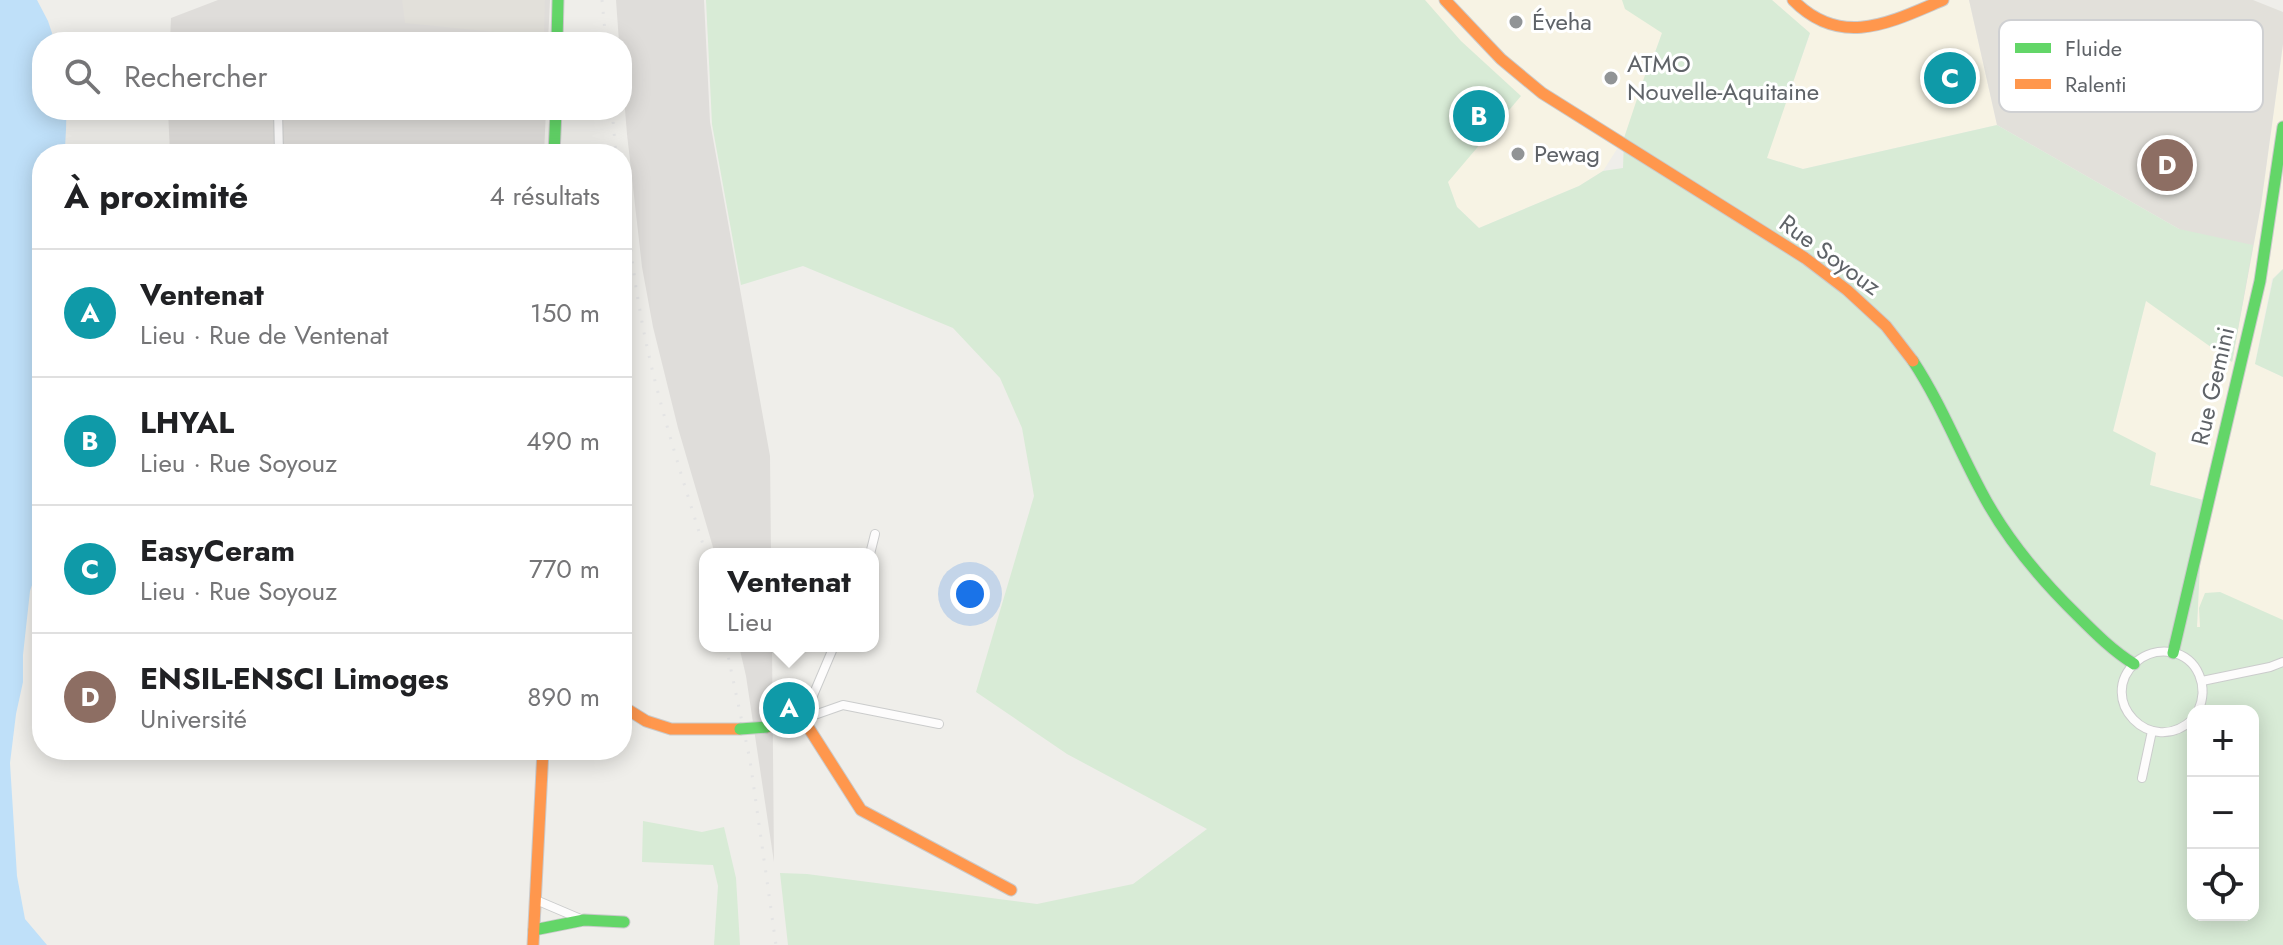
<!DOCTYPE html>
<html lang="fr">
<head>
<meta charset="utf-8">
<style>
  body { margin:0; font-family:Jost,sans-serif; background:#f2f2f2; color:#202124 }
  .controls { position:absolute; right:24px; bottom:24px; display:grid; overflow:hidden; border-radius:16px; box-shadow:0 4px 20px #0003 }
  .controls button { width:72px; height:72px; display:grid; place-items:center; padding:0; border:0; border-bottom:2px solid #e0e0e0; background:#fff; color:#202124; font:40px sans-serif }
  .you { position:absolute; left:970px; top:594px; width:28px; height:28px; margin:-20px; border:6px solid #fff; border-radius:50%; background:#1a73e8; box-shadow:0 0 0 12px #1a73e833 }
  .badge { display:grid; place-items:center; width:52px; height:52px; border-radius:50%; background:#1a73e8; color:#fff; font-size:26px; font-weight:700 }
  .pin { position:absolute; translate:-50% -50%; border:4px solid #fff; box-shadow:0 2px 8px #0006 }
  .popup { position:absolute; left:699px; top:548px; width:180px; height:104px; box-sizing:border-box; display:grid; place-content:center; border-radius:16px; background:#fff; filter:drop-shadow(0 2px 6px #0005); font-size:26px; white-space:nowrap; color:#757577 }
  .popup b { font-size:30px; color:#202124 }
  .popup::after { content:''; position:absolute; left:50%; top:100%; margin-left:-16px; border:16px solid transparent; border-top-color:#fff }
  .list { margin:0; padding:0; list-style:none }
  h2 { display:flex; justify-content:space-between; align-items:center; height:104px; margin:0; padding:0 32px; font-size:34px }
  h2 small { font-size:26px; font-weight:400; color:#757577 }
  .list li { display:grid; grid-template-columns:52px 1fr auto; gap:24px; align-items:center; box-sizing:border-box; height:128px; padding:0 32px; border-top:2px solid #e0e0e0 }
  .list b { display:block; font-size:30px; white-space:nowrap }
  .list p { margin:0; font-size:26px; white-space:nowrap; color:#757577 }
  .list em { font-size:26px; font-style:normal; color:#757577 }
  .icon { flex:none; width:44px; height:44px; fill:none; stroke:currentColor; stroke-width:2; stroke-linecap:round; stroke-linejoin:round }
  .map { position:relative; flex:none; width:2283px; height:945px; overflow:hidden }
  .search { position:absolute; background:#fff; box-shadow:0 4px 20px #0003; left:32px; top:32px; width:600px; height:88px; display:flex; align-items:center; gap:20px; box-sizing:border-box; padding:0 28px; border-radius:32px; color:#757577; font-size:30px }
  .panel { position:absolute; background:#fff; box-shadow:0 4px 20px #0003; left:32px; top:144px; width:600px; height:616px; border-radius:32px }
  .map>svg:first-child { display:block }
</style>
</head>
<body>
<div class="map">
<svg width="2283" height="945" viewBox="0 0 2283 945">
  <rect width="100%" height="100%" fill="#efeeea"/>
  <g fill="#f7f3e4">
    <path d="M 1323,0 L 1677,0 L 1662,33 L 1624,138 L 1603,171 L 1579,186 L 1479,228 L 1457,207 L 1416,98 Z"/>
    <path d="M 1772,0 L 1969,0 L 1997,125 L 1803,169 L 1766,158 L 1810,34 Z"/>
    <path d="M 2283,44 L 2283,269 L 2272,279 L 2255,364 L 2283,377 L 2283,632 L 2197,627 L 2203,500 L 2150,485 L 2113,432 L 2146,300 L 2232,361 L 2261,205 Z"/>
  </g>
  <g fill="#dfddda">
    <path d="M 218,0 L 550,0 L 548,42 L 170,42 L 171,18 Z"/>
    <path d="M 616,0 L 704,0 L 710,122 L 770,456 L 771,554 L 715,554 L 678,428 L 653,327 L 642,267 L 627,134 L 622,73 L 622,42 L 619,42 Z"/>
    <path d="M 168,110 L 546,110 L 544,154 L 170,154 Z"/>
    <path d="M 739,646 L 772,646 L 774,862 L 746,676 Z"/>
  </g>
  <g fill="#e2e0da">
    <path d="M 402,0 L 545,0 L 544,37 L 405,23 Z"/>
    <path d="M 1969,0 L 2253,0 L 2283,12 L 2283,44 L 2261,205 L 2232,362 L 2179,229 L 1997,125 Z"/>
  </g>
  <g fill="#d8ebd6" fill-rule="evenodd">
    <path d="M 706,0 L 1425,0 L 1461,41 L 1521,96 L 1448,182 L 1457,207 L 1479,228 L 1579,186 L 1603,171 L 1623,168 L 1624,138 L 1650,60 L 1653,58 L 1662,33 L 1625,9 L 1622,0 L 1772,0 L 1810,33 L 1767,158 L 1803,169 L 1997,125 L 2179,229 L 2253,245 L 2232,362 L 2146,301 L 2113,431 L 2156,453 L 2150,485 L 2203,500 L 2197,627 L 2200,627 L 2199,608 L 2205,593 L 2220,592 L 2283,620 L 2283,945 L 788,945 L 780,873 L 807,874 L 1037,904 L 1133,884 L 1207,829 L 1067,754 L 976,692 L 1034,496 L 1022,428 L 1000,378 L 953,328 L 803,266 L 741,285 L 712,124 ZM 2193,711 L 2253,711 L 2253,915 L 2193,915 Z"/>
    <path d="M 2283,269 L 2283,377 L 2255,364 L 2273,279 Z"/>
    <path d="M 643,821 L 702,832 L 724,827 L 736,878 L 740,945 L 714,945 L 718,886 L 713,865 L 642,862 Z"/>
  </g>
  <path fill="#bfe0f9" d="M 0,0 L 37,0 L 48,21 L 55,42 L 42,42 L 42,110 L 66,110 C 67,125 65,139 65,154 L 42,154 L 42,368 L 38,399 L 40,433 L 37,466 L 42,512 L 42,566 L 35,576 L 30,591 L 23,655 L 23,682 L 16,714 L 10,763 L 17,876 L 25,919 L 47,945 L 0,945 Z"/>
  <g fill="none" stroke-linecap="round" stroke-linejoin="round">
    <g stroke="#cbcccc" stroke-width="10">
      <g id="street">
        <path d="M 278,110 L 279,154"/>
        <path d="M 870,554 L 875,534"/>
        <path d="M 2202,681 L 2270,667 L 2283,662"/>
        <path d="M 803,719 L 843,705 L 939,724"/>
        <path d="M 803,719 L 834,646"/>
        <path d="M 2193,719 C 2151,759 2095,699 2136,662 C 2145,654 2158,650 2171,652 C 2199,658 2209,687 2198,711"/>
        <path d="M 2142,778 L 2152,731"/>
        <path d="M 536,900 L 583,920"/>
      </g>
    </g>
    <g stroke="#cacacb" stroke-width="13">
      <g id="fast">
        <path d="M 557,42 L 558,0"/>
        <path d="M 554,154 L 556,110"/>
        <path d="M 1913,361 C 1940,402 1958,448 1981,491 C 2006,539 2040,579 2078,616 C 2096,634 2113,651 2134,664"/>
        <path d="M 2173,653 L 2260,281 L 2283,127"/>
        <path d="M 534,930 L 584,920 L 624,922"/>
      </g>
    </g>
    <g stroke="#cacacb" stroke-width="13">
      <g id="slow">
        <path d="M 1445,0 L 1501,59 L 1542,93 L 1805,258 L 1847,290 L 1886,326 L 1913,361"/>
        <path d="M 1793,0 C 1841,49 1891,22 1943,0"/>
        <path d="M 622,706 L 646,721 L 671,729 L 740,729"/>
        <path d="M 767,727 L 803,719 L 861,810 L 1011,890"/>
        <path d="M 533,945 L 543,750"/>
      </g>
    </g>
    <use href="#street" stroke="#fdfcfc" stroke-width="8"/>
    <use href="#fast" stroke="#63d668" stroke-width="11"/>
    <use href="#slow" stroke="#ff974d" stroke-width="11"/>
    <g stroke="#e4e4e4" stroke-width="3" stroke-dasharray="2 10" stroke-linecap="butt">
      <path d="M 602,0 L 606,42"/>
      <path d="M 612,110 L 616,154"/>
      <path d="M 622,166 C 628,231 635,296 650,360 C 665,425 686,490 706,554"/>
      <path d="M 726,646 L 750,760 L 776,945"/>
    </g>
    <g stroke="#cacacb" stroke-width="13" stroke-linecap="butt">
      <path id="fast-bridge" d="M 740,729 L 767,727"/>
    </g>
    <use href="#fast-bridge" stroke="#63d668" stroke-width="11"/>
  </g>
  <g fill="#919496" stroke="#fff" stroke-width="3">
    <circle cx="1516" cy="22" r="8"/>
    <circle cx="1611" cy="78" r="8"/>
    <circle cx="1518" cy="154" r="8"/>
  </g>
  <g text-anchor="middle" stroke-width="6" stroke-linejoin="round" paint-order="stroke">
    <g font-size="24" fill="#5f6368" stroke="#fff" text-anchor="start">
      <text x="1532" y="30">Éveha</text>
      <text x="1627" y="72">ATMO<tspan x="1627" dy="28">Nouvelle-Aquitaine</tspan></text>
      <text x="1534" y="162">Pewag</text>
    </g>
    <g font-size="24" fill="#5f6368" stroke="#fff">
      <text transform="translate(1830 255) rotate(36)" y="8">Rue Soyouz</text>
      <text transform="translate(2213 386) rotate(-77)" y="8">Rue Gemini</text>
    </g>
  </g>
  <rect x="1999" y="20" width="264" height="92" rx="12" fill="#fff" stroke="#cfd0d2" stroke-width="2"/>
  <rect x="2015" y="43" width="36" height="10" fill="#63d668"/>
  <rect x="2015" y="79" width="36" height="10" fill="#ff974d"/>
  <g font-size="22" fill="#5f6368">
    <text x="2065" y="56">Fluide</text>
    <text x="2065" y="92">Ralenti</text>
  </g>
</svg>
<div class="controls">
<button>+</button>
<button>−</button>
<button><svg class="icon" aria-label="locate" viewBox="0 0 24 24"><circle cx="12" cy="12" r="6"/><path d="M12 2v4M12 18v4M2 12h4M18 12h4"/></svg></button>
</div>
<div class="you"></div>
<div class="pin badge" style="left:789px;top:708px;background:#0f9aa8">A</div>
<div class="popup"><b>Ventenat</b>Lieu</div>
<div class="pin badge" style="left:1479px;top:116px;background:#0f9aa8">B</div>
<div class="pin badge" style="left:1950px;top:78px;background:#0f9aa8">C</div>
<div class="pin badge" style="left:2167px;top:165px;background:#8d6e63">D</div>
<div class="search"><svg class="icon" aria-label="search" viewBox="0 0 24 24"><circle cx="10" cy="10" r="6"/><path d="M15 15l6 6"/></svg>Rechercher</div>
<section class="panel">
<h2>À proximité<small>4 résultats</small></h2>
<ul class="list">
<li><span class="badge" style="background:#0f9aa8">A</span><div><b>Ventenat</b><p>Lieu · Rue de Ventenat</p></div><em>150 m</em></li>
<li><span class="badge" style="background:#0f9aa8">B</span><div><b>LHYAL</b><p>Lieu · Rue Soyouz</p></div><em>490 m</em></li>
<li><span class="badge" style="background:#0f9aa8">C</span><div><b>EasyCeram</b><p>Lieu · Rue Soyouz</p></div><em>770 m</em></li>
<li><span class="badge" style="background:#8d6e63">D</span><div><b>ENSIL-ENSCI Limoges</b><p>Université</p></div><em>890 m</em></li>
</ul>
</section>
</div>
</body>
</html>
